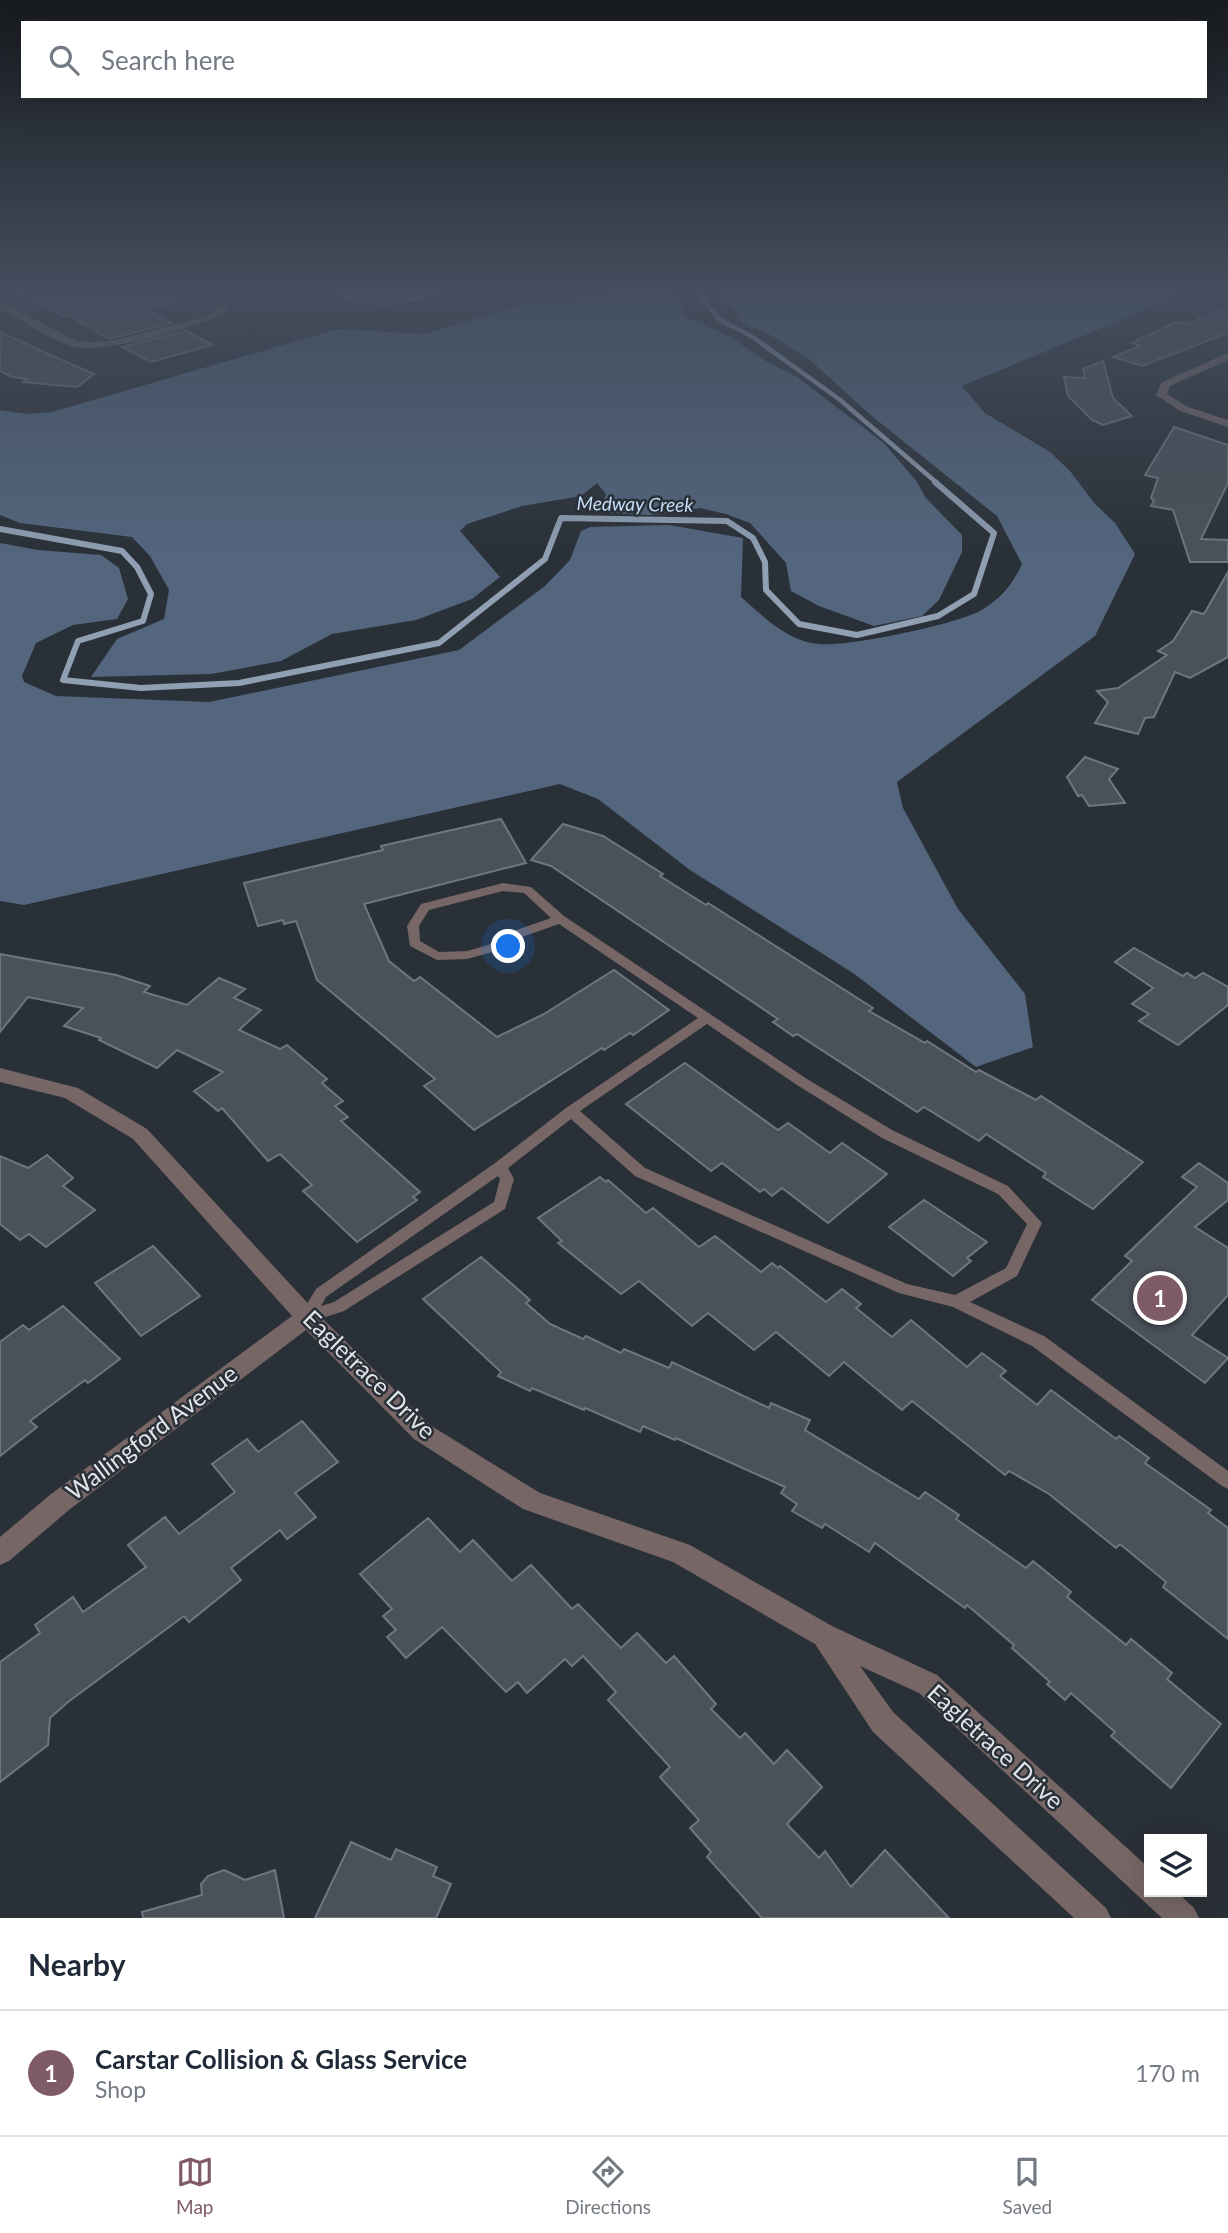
<!DOCTYPE html>
<html lang="en">
<head>
<meta charset="utf-8">
<style>
  body { margin:0; font-family:Lato,sans-serif; background:#f6f6f7; color:#1f2937 }
  .controls { position:absolute; right:21px; bottom:21px; display:grid; overflow:hidden; border-radius:0px; box-shadow:0 7px 28px #0002 }
  .controls button { width:63px; height:63px; display:grid; place-items:center; padding:0; border:0; border-bottom:2px solid #e0e1e3; background:#fff; color:#1f2937; font:35px sans-serif }
  .you { position:absolute; left:509px; top:947px; width:24px; height:24px; margin:-18px; border:5px solid #fff; border-radius:50%; background:#1a73e8; box-shadow:0 0 0 10px #1a73e833 }
  .badge { display:grid; place-items:center; width:46px; height:46px; border-radius:50%; background:#7f5c65; color:#fff; font-size:23px; font-weight:700 }
  .pin { position:absolute; translate:-50% -50%; border:4px solid #fff; box-shadow:0 2px 7px #0006 }
  .list { margin:0; padding:0; list-style:none }
  h2 { display:flex; justify-content:space-between; align-items:center; height:91px; margin:0; padding:0 28px; font-size:30px }
  h2 small { font-size:23px; font-weight:400; color:#747a83 }
  .list li { display:grid; grid-template-columns:46px 1fr auto; gap:21px; align-items:center; box-sizing:border-box; height:126px; padding:0 28px; border-top:2px solid #e0e1e3 }
  .list b { display:block; font-size:26px; white-space:nowrap }
  .list p { margin:0; font-size:23px; white-space:nowrap; color:#747a83 }
  .list em { font-size:23px; font-style:normal; color:#747a83 }
  .icon { flex:none; width:38px; height:38px; fill:none; stroke:currentColor; stroke-width:2; stroke-linecap:round; stroke-linejoin:round }
  .map { position:relative; flex:none; width:1228px; height:1918px; overflow:hidden }
  .search { position:absolute; background:#fff; box-shadow:0 7px 28px #0002; left:21px; right:21px; top:21px; height:77px; display:flex; align-items:center; gap:18px; box-sizing:border-box; padding:0 24px; border-radius:0px; color:#747a83; font-size:26px }
  .sheet { height:217px; background:#fff }
  nav { display:flex; justify-content:space-around; align-items:center; box-sizing:border-box; height:98px; border-top:2px solid #e0e1e3; background:#fff; font-size:19px; color:#747a83 }
  nav a { display:grid; justify-items:center; gap:4px }
  nav .on { color:#7f5c65 }
  .map>svg:first-child { display:block }
</style>
</head>
<body>
<div class="map">
<svg width="1228" height="1918" viewBox="0 0 1228 1918">
  <rect width="100%" height="100%" fill="#2a3037"/>
  <g fill="#53667e">
    <path d="M 606,290 L 678,290 L 678,299 L 685,317 L 729,336 L 764,360 L 797,377 L 884,443 L 917,482 L 925,497 L 962,535 L 962,552 L 939,600 L 922,616 L 874,626 L 819,606 L 791,591 L 786,563 L 750,523 L 726,514 L 700,508 L 649,515 L 599,512 L 606,494 L 597,483 L 581,496 L 522,506 L 467,524 L 460,531 L 500,577 L 472,599 L 416,620 L 332,634 L 281,661 L 211,674 L 91,677 L 117,639 L 164,619 L 169,590 L 150,556 L 132,537 L 20,523 L 0,515 L 0,410 L 27,414 L 52,412 L 338,329 L 425,334 L 528,303 L 601,299 Z"/>
    <path d="M 723,290 L 1193,290 L 962,386 L 985,413 L 1050,452 L 1070,471 L 1095,504 L 1115,523 L 1135,554 L 1095,636 L 897,782 L 903,808 L 958,909 L 1025,994 L 1033,1047 L 976,1067 L 853,973 L 690,870 L 598,799 L 560,784 L 24,905 L 0,901 L 0,543 L 38,550 L 101,555 L 119,568 L 128,599 L 117,619 L 73,625 L 36,643 L 22,676 L 24,682 L 56,696 L 209,702 L 459,650 L 545,586 L 570,560 L 581,531 L 590,527 L 669,525 L 743,538 L 741,597 C 763,616 787,641 818,644 C 848,647 953,625 980,611 C 1000,600 1013,584 1022,564 L 997,516 L 873,417 L 810,360 L 769,334 L 743,323 L 736,312 L 719,298 Z"/>
  </g>
  <path fill="#6d819a" stroke="#909fb2" stroke-width="2" d="M 332,290 L 448,290 C 410,303 367,314 332,290 Z"/>
  <g fill="none" stroke-linecap="round" stroke-linejoin="round">
    <path stroke="#909fb2" stroke-width="4.5" d="M 706,290 L 701,298 L 720,320 L 751,336 L 839,399 L 937,483"/>
    <path stroke="#909fb2" stroke-width="6" d="M 0,529 L 122,551 L 137,567 L 151,594 L 143,621 L 78,641 L 63,680 L 141,688 L 239,683 L 439,643 L 545,559 L 561,518 L 727,521 L 753,538 L 765,562 L 766,590 L 799,624 L 857,635 L 938,616 L 974,594 L 994,533 L 935,482"/>
  </g>
  <g fill="#4a5159" stroke="#6f767f" stroke-width="2">
    <path d="M 12,290 L 195,290 L 195,295 L 147,310 L 171,323 L 109,339 L 68,315 L 63,316 Z"/>
    <path d="M 1228,307 L 1228,333 L 1142,366 L 1113,357 L 1140,346 L 1132,343 L 1175,322 L 1187,324 Z"/>
    <path d="M 186,331 L 212,345 L 151,362 L 122,347 Z"/>
    <path d="M 0,332 L 44,352 L 94,374 L 77,387 L 23,382 L 27,379 L 12,377 L 0,371 Z"/>
    <path d="M 1103,361 L 1113,398 L 1132,416 L 1103,425 L 1092,420 L 1068,396 L 1064,377 L 1085,378 L 1083,369 Z"/>
    <path d="M 1174,427 L 1228,445 L 1228,483 L 1201,539 L 1228,540 L 1228,562 L 1190,562 L 1173,510 L 1151,506 L 1154,501 L 1151,498 L 1158,478 L 1145,475 Z"/>
    <path d="M 1228,572 L 1228,657 L 1190,678 L 1175,672 L 1154,717 L 1145,718 L 1138,734 L 1095,723 L 1108,702 L 1097,691 L 1118,688 L 1167,655 L 1158,651 L 1173,641 L 1192,611 L 1204,614 Z"/>
    <path d="M 1085,757 L 1118,769 L 1109,779 L 1125,803 L 1089,806 L 1082,795 L 1078,796 L 1067,777 Z"/>
    <path d="M 501,819 L 526,863 L 364,904 L 389,961 L 414,981 L 420,977 L 497,1037 L 544,1014 L 614,970 L 669,1010 L 633,1035 L 630,1033 L 604,1050 L 602,1048 L 474,1130 L 424,1086 L 435,1079 L 317,980 L 296,921 L 284,924 L 283,920 L 258,926 L 244,883 L 383,850 L 381,846 Z"/>
    <path d="M 563,824 L 603,836 L 663,874 L 660,876 L 706,905 L 708,903 L 873,1008 L 869,1011 L 925,1043 L 927,1041 L 976,1072 L 979,1070 L 1036,1100 L 1041,1096 L 1143,1162 L 1093,1209 L 1043,1177 L 1046,1173 L 986,1134 L 979,1141 L 924,1107 L 917,1112 L 797,1034 L 793,1036 L 773,1022 L 778,1019 L 551,866 L 531,860 Z"/>
    <path d="M 1134,948 L 1183,976 L 1187,973 L 1195,978 L 1203,973 L 1228,987 L 1228,1005 L 1178,1045 L 1139,1021 L 1149,1014 L 1132,1004 L 1153,988 L 1115,962 Z"/>
    <path d="M 0,954 L 116,975 L 150,986 L 144,992 L 187,1005 L 219,978 L 245,989 L 234,998 L 261,1010 L 239,1030 L 280,1049 L 287,1045 L 327,1079 L 322,1083 L 343,1101 L 335,1106 L 348,1117 L 341,1121 L 420,1192 L 413,1197 L 417,1200 L 357,1242 L 303,1191 L 312,1185 L 280,1154 L 268,1161 L 222,1108 L 218,1111 L 194,1091 L 223,1072 L 177,1050 L 157,1068 L 99,1040 L 101,1038 L 64,1026 L 83,1008 L 28,997 L 0,1032 Z"/>
    <path d="M 685,1063 L 778,1130 L 788,1123 L 830,1153 L 842,1143 L 887,1174 L 828,1223 L 782,1188 L 772,1196 L 764,1189 L 760,1192 L 722,1163 L 711,1171 L 626,1104 Z"/>
    <path d="M 47,1155 L 73,1178 L 63,1186 L 95,1210 L 46,1247 L 29,1234 L 20,1240 L 0,1224 L 0,1156 L 28,1168 Z"/>
    <path d="M 1199,1163 L 1228,1183 L 1228,1200 L 1195,1227 L 1228,1248 L 1228,1295 L 1192,1335 L 1228,1358 L 1205,1383 L 1092,1300 L 1132,1261 L 1125,1256 L 1197,1187 L 1182,1177 Z"/>
    <path d="M 600,1177 L 606,1182 L 608,1180 L 646,1213 L 653,1208 L 699,1247 L 715,1236 L 761,1272 L 772,1263 L 778,1268 L 780,1266 L 826,1302 L 842,1289 L 861,1304 L 856,1308 L 892,1337 L 911,1320 L 967,1367 L 982,1353 L 1006,1371 L 1000,1376 L 1037,1405 L 1051,1390 L 1116,1439 L 1119,1436 L 1149,1458 L 1145,1463 L 1211,1510 L 1208,1513 L 1228,1528 L 1228,1639 L 1163,1587 L 1166,1582 L 1120,1544 L 1116,1548 L 1049,1494 L 1009,1471 L 1005,1475 L 912,1401 L 902,1410 L 844,1362 L 829,1376 L 776,1332 L 754,1350 L 708,1313 L 692,1326 L 639,1281 L 621,1294 L 558,1243 L 562,1241 L 538,1218 Z"/>
    <path d="M 924,1200 L 987,1242 L 967,1258 L 971,1261 L 953,1276 L 889,1227 Z"/>
    <path d="M 153,1246 L 200,1296 L 141,1336 L 95,1283 Z"/>
    <path d="M 481,1257 L 530,1300 L 526,1303 L 550,1324 L 583,1339 L 586,1336 L 621,1353 L 624,1349 L 669,1368 L 672,1362 L 769,1408 L 771,1403 L 810,1420 L 805,1430 L 919,1499 L 925,1492 L 959,1515 L 956,1519 L 1026,1568 L 1033,1561 L 1071,1592 L 1067,1597 L 1126,1645 L 1131,1639 L 1172,1673 L 1167,1679 L 1221,1724 L 1171,1788 L 1111,1736 L 1115,1732 L 1071,1693 L 1065,1700 L 1047,1684 L 1050,1682 L 1012,1648 L 1014,1645 L 967,1605 L 965,1608 L 875,1543 L 869,1552 L 825,1524 L 822,1528 L 792,1511 L 797,1504 L 781,1493 L 785,1487 L 676,1438 L 675,1440 L 643,1426 L 640,1432 L 585,1408 L 584,1410 L 532,1388 L 530,1391 L 498,1376 L 501,1372 L 423,1299 Z"/>
    <path d="M 63,1306 L 120,1359 L 88,1383 L 85,1380 L 30,1421 L 37,1427 L 0,1456 L 0,1342 L 23,1325 L 29,1330 Z"/>
    <path d="M 302,1421 L 338,1462 L 295,1493 L 316,1517 L 287,1539 L 280,1530 L 231,1568 L 241,1580 L 189,1622 L 184,1616 L 68,1702 L 50,1718 L 48,1745 L 0,1782 L 0,1662 L 40,1633 L 35,1625 L 73,1597 L 83,1612 L 146,1567 L 128,1545 L 165,1517 L 179,1534 L 235,1492 L 212,1464 L 247,1439 L 258,1452 Z"/>
    <path d="M 428,1518 L 460,1552 L 473,1540 L 512,1581 L 531,1565 L 572,1609 L 578,1604 L 621,1648 L 637,1633 L 666,1663 L 674,1656 L 716,1704 L 711,1709 L 740,1738 L 745,1733 L 774,1764 L 787,1750 L 822,1787 L 787,1824 L 819,1858 L 825,1851 L 851,1887 L 885,1850 L 949,1918 L 762,1918 L 707,1857 L 711,1852 L 690,1828 L 699,1820 L 660,1777 L 670,1767 L 608,1700 L 616,1692 L 583,1656 L 572,1666 L 565,1659 L 527,1693 L 518,1682 L 506,1692 L 442,1627 L 406,1658 L 387,1637 L 396,1630 L 383,1616 L 392,1609 L 360,1574 Z"/>
    <path d="M 351,1842 L 391,1860 L 396,1849 L 437,1867 L 433,1876 L 451,1884 L 436,1918 L 315,1918 Z"/>
    <path d="M 224,1870 L 245,1880 L 275,1870 L 284,1918 L 143,1918 L 142,1912 L 202,1895 L 201,1884 L 208,1876 Z"/>
  </g>
  <g fill="none" stroke-linecap="round" stroke-linejoin="round">
    <path fill="#766666" fill-rule="evenodd" d="M 503,883 L 531,887 L 564,916 L 807,1079 L 892,1130 L 1008,1186 L 1042,1223 L 1017,1276 L 970,1302 L 1044,1336 L 1228,1471 L 1228,1489 L 1222,1486 L 1032,1346 L 953,1307 L 899,1293 L 635,1176 L 571,1119 L 508,1168 L 514,1179 L 505,1209 L 344,1311 L 307,1323 L 302,1321 L 299,1317 L 316,1289 L 495,1163 L 566,1108 L 698,1018 L 559,924 L 513,940 L 496,951 L 467,959 L 437,960 L 410,946 L 407,926 L 421,904 ZM 503,891 L 524,893 L 551,918 L 505,934 L 488,945 L 467,951 L 439,952 L 420,941 L 419,926 L 429,910 ZM 707,1024 L 797,1085 L 882,1138 L 998,1194 L 1027,1224 L 1006,1268 L 955,1295 L 907,1284 L 645,1168 L 580,1111 ZM 498,1176 L 500,1179 L 494,1202 L 334,1302 L 321,1306 L 326,1297 Z"/>
    <g fill="#766666" fill-rule="evenodd">
      <path d="M 0,301 L 76,341 L 92,342 L 112,341 L 204,317 L 223,305 L 231,307 C 209,327 100,355 71,346 C 47,339 22,320 0,308 Z"/>
      <path d="M 1228,353 L 1228,360 L 1170,386 L 1167,394 L 1188,407 L 1228,420 L 1228,427 L 1180,411 L 1156,395 L 1162,382 Z"/>
      <path d="M 0,1068 L 78,1088 L 147,1129 L 315,1311 L 430,1425 L 540,1493 L 690,1545 L 832,1626 L 937,1675 L 1149,1868 L 1149,1892 L 1177,1892 L 1194,1908 L 1199,1918 L 1162,1918 L 919,1693 L 860,1666 L 893,1712 L 1106,1908 L 1111,1918 L 1074,1918 L 873,1732 L 815,1644 L 673,1562 L 523,1509 L 414,1439 L 306,1330 L 69,1510 L 9,1561 L 0,1565 L 0,1537 L 51,1494 L 292,1316 L 133,1139 L 65,1098 L 0,1082 Z"/>
    </g>
  </g>
  <linearGradient id="sky" x2="0" y2="1"><stop stop-color="#171a1e"/><stop offset="0.52" stop-color="#444e5e"/><stop offset="1" stop-color="#444e5e" stop-opacity="0"/></linearGradient>
  <rect width="1228" height="558" fill="url(#sky)"/>
  <g text-anchor="middle" stroke-width="5" stroke-linejoin="round" paint-order="stroke">
    <g font-size="19" font-style="italic" fill="#c6ddf8" stroke="#2a3037">
      <text transform="translate(635 504) rotate(1)" y="7">Medway Creek</text>
    </g>
    <g font-size="24" fill="#e1e5ea" stroke="#2a3037">
      <text transform="translate(369 1375) rotate(44)" y="8">Eagletrace Drive</text>
      <text transform="translate(152 1433) rotate(-37)" y="8">Wallingford Avenue</text>
      <text transform="translate(995 1747) rotate(42)" y="8">Eagletrace Drive</text>
    </g>
  </g>
</svg>
<div class="controls">
<button><svg class="icon" aria-label="layers" viewBox="0 0 24 24"><path d="M12 4l9 5-9 5-9-5zM3 14l9 5 9-5"/></svg></button>
</div>
<div class="you"></div>
<div class="pin badge" style="left:1160px;top:1298px">1</div>
<div class="search"><svg class="icon" aria-label="search" viewBox="0 0 24 24"><circle cx="10" cy="10" r="6"/><path d="M15 15l6 6"/></svg>Search here</div>
</div>
<section class="sheet">
<h2>Nearby<small></small></h2>
<ul class="list">
<li><span class="badge">1</span><div><b>Carstar Collision &amp; Glass Service</b><p>Shop</p></div><em>170 m</em></li>
</ul>
</section>
<nav>
<a class="on"><svg class="icon" aria-label="map" viewBox="0 0 24 24"><path d="M3 6l6-2 6 2 6-2v14l-6 2-6-2-6 2zM9 4v14M15 6v14"/></svg>Map</a>
<a><svg class="icon" aria-label="directions" viewBox="0 0 24 24"><path d="M12 3l9 9-9 9-9-9zM9 14v-3h6M13 9l2 2-2 2"/></svg>Directions</a>
<a><svg class="icon" aria-label="saved" viewBox="0 0 24 24"><path d="M7 4h10v16l-5-4-5 4z"/></svg>Saved</a>
</nav>
</body>
</html>
